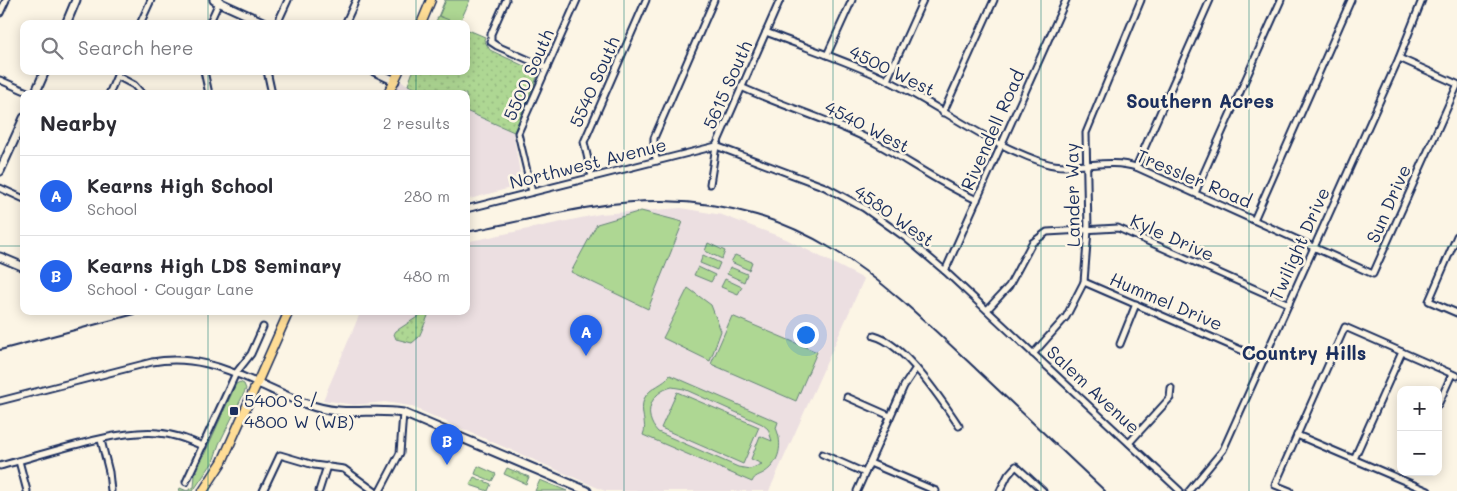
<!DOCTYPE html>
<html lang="en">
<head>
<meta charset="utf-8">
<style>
  body { margin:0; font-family:Mali,sans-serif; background:#f7f7f7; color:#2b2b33 }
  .controls { position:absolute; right:15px; bottom:15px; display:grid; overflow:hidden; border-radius:10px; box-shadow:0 2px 12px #0003 }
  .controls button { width:45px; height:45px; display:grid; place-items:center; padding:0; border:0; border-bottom:1px solid #e1e1e2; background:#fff; color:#2b2b33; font:25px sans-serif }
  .you { position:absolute; left:805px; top:334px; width:18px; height:18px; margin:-12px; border:4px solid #fff; border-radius:50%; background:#1a73e8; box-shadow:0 0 0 8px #1a73e833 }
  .badge { display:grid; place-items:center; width:32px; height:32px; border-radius:50%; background:#2563eb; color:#fff; font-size:16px; font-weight:700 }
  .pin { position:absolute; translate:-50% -41px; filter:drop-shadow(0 1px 2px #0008) }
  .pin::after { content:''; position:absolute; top:26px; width:18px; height:15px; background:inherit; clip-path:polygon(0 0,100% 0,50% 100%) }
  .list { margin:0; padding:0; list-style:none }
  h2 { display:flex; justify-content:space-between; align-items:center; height:65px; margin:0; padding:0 20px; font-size:21px }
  h2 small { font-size:16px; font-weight:400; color:#7c7c81 }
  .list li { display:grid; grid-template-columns:32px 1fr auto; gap:15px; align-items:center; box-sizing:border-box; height:80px; padding:0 20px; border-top:1px solid #e1e1e2 }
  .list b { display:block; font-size:19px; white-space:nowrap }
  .list p { margin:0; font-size:16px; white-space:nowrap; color:#7c7c81 }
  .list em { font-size:16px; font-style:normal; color:#7c7c81 }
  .icon { flex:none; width:28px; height:28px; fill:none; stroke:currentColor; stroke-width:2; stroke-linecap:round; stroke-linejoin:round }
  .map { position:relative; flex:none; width:1457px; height:491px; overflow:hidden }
  .search { position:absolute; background:#fff; box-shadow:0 2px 12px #0003; left:20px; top:20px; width:450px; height:55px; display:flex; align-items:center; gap:12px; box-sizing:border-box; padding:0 18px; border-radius:10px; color:#7c7c81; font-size:19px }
  .panel { position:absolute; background:#fff; box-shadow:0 2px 12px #0003; left:20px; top:90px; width:450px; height:225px; border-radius:10px }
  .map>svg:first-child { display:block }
</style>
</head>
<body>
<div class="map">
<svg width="1457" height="491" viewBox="0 0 1457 491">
  <defs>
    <pattern id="grass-dots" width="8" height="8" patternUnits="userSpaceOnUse" patternTransform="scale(1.25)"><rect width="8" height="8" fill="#aed793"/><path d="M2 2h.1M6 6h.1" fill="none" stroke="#95b981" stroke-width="1.8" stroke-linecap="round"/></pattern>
  </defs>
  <rect width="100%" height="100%" fill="#fcf5e5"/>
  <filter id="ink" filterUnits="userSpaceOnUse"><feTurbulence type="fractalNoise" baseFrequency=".02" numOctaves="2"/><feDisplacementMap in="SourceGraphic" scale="10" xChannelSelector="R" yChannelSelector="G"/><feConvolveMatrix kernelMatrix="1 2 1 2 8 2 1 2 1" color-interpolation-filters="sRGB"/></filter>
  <g filter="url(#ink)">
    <g fill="#ecdfe1">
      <path d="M 400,81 L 428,94 L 394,94 Z"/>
      <path d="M 466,111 L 513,132 L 522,185 L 466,200 Z"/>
      <path d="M 681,208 L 722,215 L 786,239 L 864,279 L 769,491 L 605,491 L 410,406 L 385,402 L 354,405 L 323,400 L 361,311 L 466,311 L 466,242 L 600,214 Z"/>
    </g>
    <g fill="url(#grass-dots)" stroke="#648378">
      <path d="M 445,0 L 469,0 L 459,24 L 435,24 Z"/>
      <path d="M 466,29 L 485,37 L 484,40 L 490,50 L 539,73 L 514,132 L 466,111 L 466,94 L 428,94 L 408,85 L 413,71 L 466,71 Z"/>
      <path d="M 425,312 L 428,316 L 419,337 L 412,343 L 396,339 L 394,334 L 396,331 Z"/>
      <path d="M 507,468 L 529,477 L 526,484 L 504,474 Z"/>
    </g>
    <g fill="#aed793" stroke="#648378" fill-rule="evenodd">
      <path d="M 446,0 L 470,0 L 459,24 L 439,16 Z"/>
      <path d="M 641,211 L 683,222 L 648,309 L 571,272 L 597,224 Z"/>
      <path d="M 708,243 L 725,251 L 722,259 L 705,251 Z"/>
      <path d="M 703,255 L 720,263 L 717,270 L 700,263 Z"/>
      <path d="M 735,255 L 752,262 L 749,270 L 731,262 Z"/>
      <path d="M 698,267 L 715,275 L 711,282 L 694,275 Z"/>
      <path d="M 730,267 L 747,274 L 744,282 L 727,274 Z"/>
      <path d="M 725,279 L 742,287 L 738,294 L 721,287 Z"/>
      <path d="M 688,288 L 711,305 L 721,331 L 710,361 L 663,338 Z"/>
      <path d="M 732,316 L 817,352 L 796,401 L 711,364 Z"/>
      <path d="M 670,375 L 778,422 L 776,428 C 783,444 780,462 765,472 C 759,476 755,475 752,482 L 643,435 C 648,424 639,412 644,399 C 650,386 665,385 670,375 ZM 672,387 L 684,389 L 762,424 L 768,429 L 772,441 L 760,436 L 751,459 L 762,464 L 750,469 L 738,467 L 658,432 C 642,415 650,392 672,387 Z"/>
      <path d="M 240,382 L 244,384 L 246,389 L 219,444 L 213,462 L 193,491 L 179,491 L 180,488 L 187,491 L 194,487 L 195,475 L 236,384 Z"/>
      <path d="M 677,392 L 759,427 L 743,464 L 661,428 Z"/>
      <path d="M 478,466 L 496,474 L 492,481 L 475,474 Z"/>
      <path d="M 474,477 L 491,484 L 488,491 L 470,485 Z"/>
      <path d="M 540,480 L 567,491 L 535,491 Z"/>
    </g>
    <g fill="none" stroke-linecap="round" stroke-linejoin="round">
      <g stroke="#1b2f5e" stroke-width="9">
        <g id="street">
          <path d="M 506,0 L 491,34 L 491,42 L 497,46 L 547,68"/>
          <path d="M 0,13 L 6,0"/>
          <path d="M 140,24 L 151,0"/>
          <path d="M 209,24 L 220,0"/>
          <path d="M 277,24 L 288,0"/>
          <path d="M 345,24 L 356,0"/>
          <path d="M 766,32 C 806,48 848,61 887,80 C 940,106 987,144 1045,163 C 1074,172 1106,157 1136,167 L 1373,274 L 1457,86"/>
          <path d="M 827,55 L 852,0"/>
          <path d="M 1399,58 L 1457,84"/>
          <path d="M 204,71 L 209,94"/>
          <path d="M 267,71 L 272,94"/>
          <path d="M 117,76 L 134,85 L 142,94"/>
          <path d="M 0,80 L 32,94"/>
          <path d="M 887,80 L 923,0"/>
          <path d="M 741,87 C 782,106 825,118 866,138 C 904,157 937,183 977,200"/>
          <path d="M 109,94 L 119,71"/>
          <path d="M 943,113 L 994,0"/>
          <path d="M 657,161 L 654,152 L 654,138 L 714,0"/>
          <path d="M 1136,167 L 1210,0"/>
          <path d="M 592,177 L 584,142 L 646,0"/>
          <path d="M 710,184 L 716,146 L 780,0"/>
          <path d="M 0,188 L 24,199"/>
          <path d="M 532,192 L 518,133 L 577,0"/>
          <path d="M 1195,193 L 1281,0"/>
          <path d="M 466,209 L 716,146 L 825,187 L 864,208 L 906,238 L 945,271 L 1180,491"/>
          <path d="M 1254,220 L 1351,0"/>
          <path d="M 1457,236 L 1429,301 L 1457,313"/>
          <path d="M 945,271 L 1066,0"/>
          <path d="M 1084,282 L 1264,360"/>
          <path d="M 987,310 L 1009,286 L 1032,243 L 1047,232 L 1118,228 L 1289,304"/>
          <path d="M 874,336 C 904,343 943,402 959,426"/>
          <path d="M 1120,344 L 1136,304"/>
          <path d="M 1033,354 L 1066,317 L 1084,282 L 1088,230 L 1086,133 L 1141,0"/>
          <path d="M 847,397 L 890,416"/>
          <path d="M 0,401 L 152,362 C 191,355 223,367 258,383"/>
          <path d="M 1438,405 L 1452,374"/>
          <path d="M 1297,435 L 1428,491"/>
          <path d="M 101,440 L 109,472 L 111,491"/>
          <path d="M 1129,443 L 1170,398 L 1171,388"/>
          <path d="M 822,454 L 865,473"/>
          <path d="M 1354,459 L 1402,352"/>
          <path d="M 19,461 L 27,491"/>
          <path d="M 870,463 L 936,491"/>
          <path d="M 0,466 C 43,455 115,429 158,433 C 174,434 188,440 203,446"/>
          <path d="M 186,482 L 236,373 L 251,354 L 263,327"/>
          <path d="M 263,491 L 280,455 L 314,465 L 344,469 L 374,491"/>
          <path d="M 319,491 L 327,466"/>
          <path d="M 380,491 L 400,453 L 403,413"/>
          <path d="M 857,491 L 904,386 L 916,368"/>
          <path d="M 1000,491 L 1008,475 L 1016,466 L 1043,491"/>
          <path d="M 1189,491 L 1223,450 L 1399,58 L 1422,0"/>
          <path d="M 1290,491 L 1275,485 L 1345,327 L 1457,376"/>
        </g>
      </g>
      <g stroke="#1b2f5e" stroke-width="11">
        <g id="secondary">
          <path d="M 214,0 L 267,24"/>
          <path d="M 66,24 L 76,0"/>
          <path d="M 374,71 L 395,81"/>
          <path d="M 35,94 L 45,71"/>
          <path d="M 0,171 L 24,118"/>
          <path d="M 0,257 L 24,267"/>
          <path d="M 258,383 C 283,394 310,409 338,411 C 360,413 380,409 403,413 L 587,491"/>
        </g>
      </g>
      <g stroke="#1b2f5e" stroke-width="11">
        <g id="primary">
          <path d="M 421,24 L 431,0"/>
          <path d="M 388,94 L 399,71"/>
          <path d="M 203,491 L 222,462 L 289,311"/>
        </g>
      </g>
      <use href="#street" stroke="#fcf5e5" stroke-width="5"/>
      <use href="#secondary" stroke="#fcf5e5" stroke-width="7"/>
      <use href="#primary" stroke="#ffdd96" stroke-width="8"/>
      <g stroke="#1b2f5e" stroke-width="2">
        <path d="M 466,232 C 531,220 598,200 663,201 C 806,204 880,278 976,369 C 1019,410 1062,450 1105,491"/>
        <path d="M 0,350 L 146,311"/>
      </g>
    </g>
  </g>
  <path fill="none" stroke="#0f766e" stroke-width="1" stroke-opacity="0.55" d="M 208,0 L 208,24M 416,0 L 416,24M 624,0 L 624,491M 833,0 L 833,491M 1041,0 L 1041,491M 1249,0 L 1249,491M 208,71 L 208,94M 416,71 L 416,94M 0,246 L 24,246M 466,246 L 1457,246M 208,311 L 208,491M 416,311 L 416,491"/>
  <rect fill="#1b2f5e" stroke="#fcf5e5" stroke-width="2" x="229" y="406" width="10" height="10" rx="2.5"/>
  <g text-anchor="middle" stroke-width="5" stroke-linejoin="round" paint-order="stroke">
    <g font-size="18" fill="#1b2f5e" stroke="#fcf5e5">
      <text transform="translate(892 71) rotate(26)" y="6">4500 West</text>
      <text transform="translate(529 75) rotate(-66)" y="6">5500 South</text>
      <text transform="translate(595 82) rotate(-66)" y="6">5540 South</text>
      <text transform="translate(728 85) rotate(-66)" y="6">5615 South</text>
      <text transform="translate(867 127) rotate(27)" y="6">4540 West</text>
      <text transform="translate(993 130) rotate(-66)" y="6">Rivendell Road</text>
      <text transform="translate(588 164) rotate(-14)" y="6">Northwest Avenue</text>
      <text transform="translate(1194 179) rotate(23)" y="6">Tressler Road</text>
      <text transform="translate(1073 195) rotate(-91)" y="6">Lander Way</text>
      <text transform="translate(1389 204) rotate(-66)" y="6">Sun Drive</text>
      <text transform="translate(894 216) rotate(35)" y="6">4580 West</text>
      <text transform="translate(1172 238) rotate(24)" y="6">Kyle Drive</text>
      <text transform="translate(1300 244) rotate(-66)" y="6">Twilight Drive</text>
      <text transform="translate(1166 302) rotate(23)" y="6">Hummel Drive</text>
      <text transform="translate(1093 390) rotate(43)" y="6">Salem Avenue</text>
    </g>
    <g font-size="18" fill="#1b2f5e" stroke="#fcf5e5" text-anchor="start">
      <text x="244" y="407">5400 S /<tspan x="244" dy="21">4800 W (WB)</tspan></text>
    </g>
    <g font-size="19" font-weight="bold" fill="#1b2f5e" stroke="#fcf5e5">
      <text x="1200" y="108">Southern Acres</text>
      <text x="1304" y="360">Country Hills</text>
    </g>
  </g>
</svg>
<div class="controls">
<button>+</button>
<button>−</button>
</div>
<div class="you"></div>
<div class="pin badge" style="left:586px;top:356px">A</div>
<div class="pin badge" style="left:447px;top:465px">B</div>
<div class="search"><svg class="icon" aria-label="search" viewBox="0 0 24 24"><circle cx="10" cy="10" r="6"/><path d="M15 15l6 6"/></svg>Search here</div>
<section class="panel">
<h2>Nearby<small>2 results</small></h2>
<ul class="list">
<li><span class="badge">A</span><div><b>Kearns High School</b><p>School</p></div><em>280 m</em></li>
<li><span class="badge">B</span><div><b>Kearns High LDS Seminary</b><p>School · Cougar Lane</p></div><em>480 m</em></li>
</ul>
</section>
</div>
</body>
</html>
